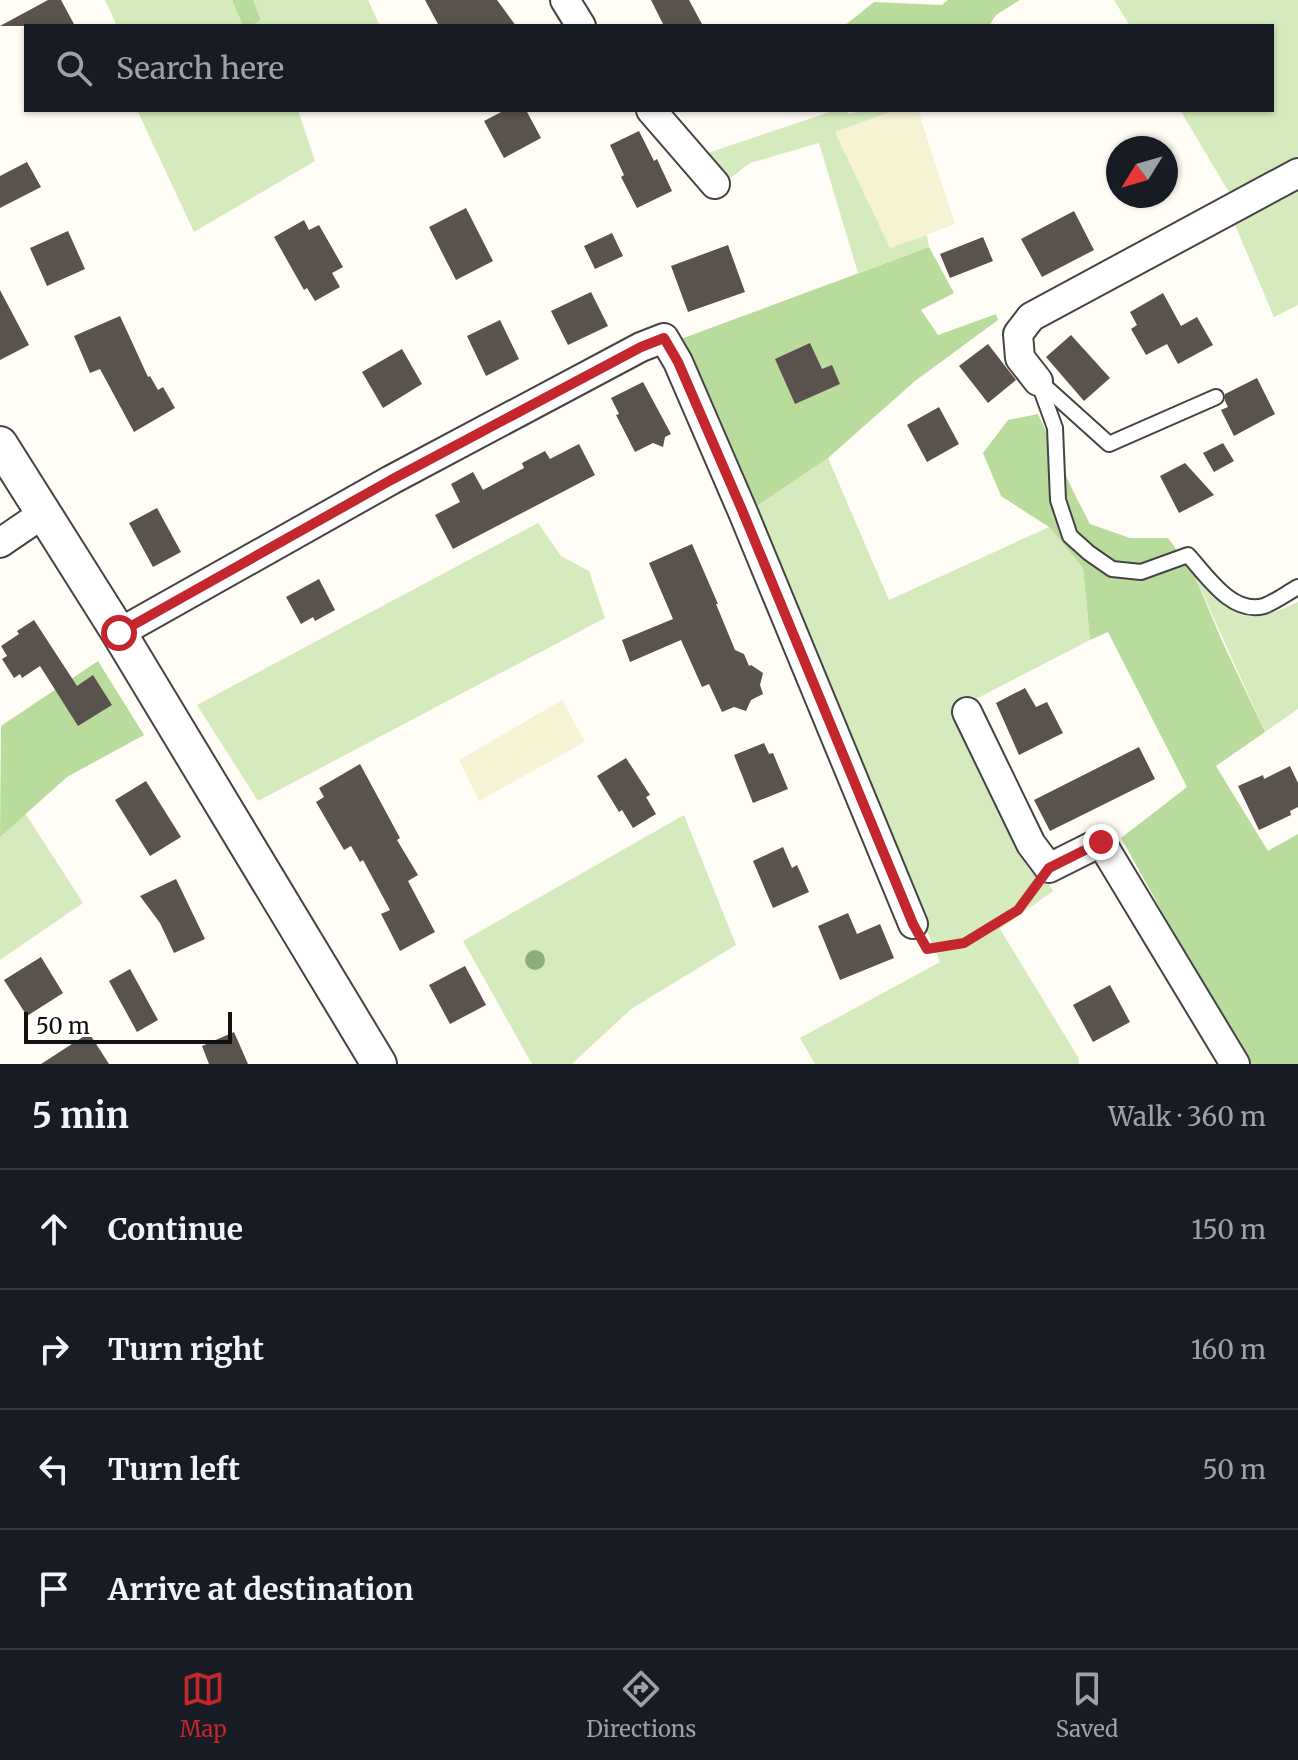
<!DOCTYPE html>
<html lang="en">
<head>
<meta charset="utf-8">
<style>
  body { margin:0; font-family:Merriweather,serif; background:#20242c; color:#f1f3f6 }
  .compass { position:absolute; left:1106px; top:136px; width:72px; height:72px; border-radius:50%; background:#171b24; box-shadow:0 2px 6px #0004; rotate:233deg }
  .scale { position:absolute; left:24px; bottom:20px; width:208px; box-sizing:border-box; padding-left:8px; border:4px solid #111; border-top:0; font-size:22px; line-height:28px; white-space:nowrap; color:#111; -webkit-text-stroke:6px #fff; paint-order:stroke }
  .stop { position:absolute; width:24px; height:24px; margin:-18px; border:6px solid #c4262e; border-radius:50%; background:#fff }
  .stop.end { background:#c4262e; border-color:#fff; box-shadow:0 2px 8px #0008 }
  .list { margin:0; padding:0; list-style:none }
  h2 { display:flex; justify-content:space-between; align-items:center; height:104px; margin:0; padding:0 32px; font-size:34px }
  h2 small { font-size:26px; font-weight:400; color:#9ea1a6 }
  .list li { display:grid; grid-template-columns:52px 1fr auto; gap:24px; align-items:center; box-sizing:border-box; height:120px; padding:0 32px; border-top:2px solid #363941 }
  .list b { display:block; font-size:30px; white-space:nowrap }
  .list em { font-size:26px; font-style:normal; color:#9ea1a6 }
  .icon { flex:none; width:44px; height:44px; fill:none; stroke:currentColor; stroke-width:2; stroke-linecap:round; stroke-linejoin:round }
  .map { position:relative; flex:none; width:1298px; height:1064px; overflow:hidden }
  .search { position:absolute; background:#171b24; box-shadow:0 2px 6px #0004; left:24px; right:24px; top:24px; height:88px; display:flex; align-items:center; gap:20px; box-sizing:border-box; padding:0 28px; border-radius:0px; color:#9ea1a6; font-size:30px }
  .sheet { height:584px; background:#171b24 }
  nav { display:flex; justify-content:space-around; align-items:center; box-sizing:border-box; height:112px; border-top:2px solid #363941; background:#171b24; font-size:22px; color:#9ea1a6 }
  nav a { display:grid; justify-items:center; gap:4px }
  nav .on { color:#c4262e }
  .map>svg:first-child { display:block }
</style>
</head>
<body>
<div class="map">
<svg width="1298" height="1064" viewBox="0 0 1298 1064">
  <rect width="100%" height="100%" fill="#fffdf5"/>
  <g fill="#f6f3d4">
    <path d="M 895,110 L 918,110 L 955,224 L 890,249 L 835,131 Z"/>
    <path d="M 562,700 L 585,742 L 479,801 L 459,760 Z"/>
  </g>
  <g fill="#d5ebbd">
    <path d="M 105,0 L 232,0 L 243,26 L 117,26 Z"/>
    <path d="M 253,0 L 368,0 L 380,26 L 251,26 L 261,20 Z"/>
    <path d="M 1114,0 L 1298,0 L 1298,162 L 1233,199 L 1180,110 L 1272,110 L 1272,26 L 1130,26 Z"/>
    <path d="M 137,110 L 298,110 L 315,161 L 194,232 Z"/>
    <path d="M 836,110 L 847,110 L 849,114 L 865,110 L 895,110 L 835,132 L 890,248 L 927,235 L 929,247 L 858,273 L 819,143 L 750,163 L 724,183 L 702,155 Z"/>
    <path d="M 1298,181 L 1298,305 L 1274,317 L 1232,218 Z"/>
    <path d="M 828,458 L 889,600 L 1049,527 L 1083,568 L 1090,640 L 951,712 L 1053,891 L 1000,929 L 1078,1057 L 1079,1064 L 815,1064 L 800,1038 L 940,962 L 751,510 Z"/>
    <path d="M 538,523 L 561,556 L 589,571 L 605,618 L 258,801 L 197,705 Z"/>
    <path d="M 1194,574 C 1204,584 1226,608 1237,613 C 1255,622 1281,610 1298,602 L 1298,709 L 1265,732 Z"/>
    <path d="M 25,813 L 83,903 L 0,960 L 0,837 Z"/>
    <path d="M 684,815 L 736,945 L 631,1009 L 572,1064 L 532,1064 L 463,941 Z"/>
  </g>
  <g fill="#b9dc9c">
    <path d="M 232,0 L 253,0 L 261,20 L 251,26 L 243,26 Z"/>
    <path d="M 948,0 L 1020,0 L 996,15 L 989,26 L 844,26 L 874,2 L 942,5 Z"/>
    <path d="M 929,247 L 954,293 L 921,310 L 938,335 L 996,314 L 998,320 L 915,381 L 828,458 L 751,510 L 678,340 Z"/>
    <path d="M 1038,414 L 1073,491 L 1090,524 L 1130,538 L 1168,538 L 1194,574 L 1222,641 L 1265,732 L 1216,766 L 1268,851 L 1298,834 L 1298,1064 L 1247,1064 L 1121,838 L 1187,787 L 1108,632 L 1090,640 L 1083,568 L 1049,527 L 1001,496 L 983,453 L 1008,420 Z"/>
    <path d="M 98,661 L 144,735 L 67,777 L 0,837 L 1,726 Z"/>
  </g>
  <g fill="#5a524d">
    <path d="M 48,0 L 61,0 L 75,26 L 0,26 Z"/>
    <path d="M 425,0 L 497,0 L 516,26 L 439,26 Z"/>
    <path d="M 651,0 L 689,0 L 703,26 L 664,26 Z"/>
    <path d="M 505,110 L 526,110 L 541,138 L 504,158 L 484,121 Z"/>
    <path d="M 639,131 L 654,161 L 657,159 L 672,191 L 637,208 L 621,177 L 624,175 L 610,145 Z"/>
    <path d="M 27,162 L 41,187 L 0,208 L 0,176 Z"/>
    <path d="M 466,208 L 493,261 L 456,280 L 429,227 Z"/>
    <path d="M 1074,211 L 1094,250 L 1042,277 L 1021,239 Z"/>
    <path d="M 304,220 L 309,230 L 319,225 L 343,267 L 332,273 L 340,287 L 315,301 L 307,288 L 304,290 L 274,237 Z"/>
    <path d="M 68,231 L 85,269 L 47,286 L 30,248 Z"/>
    <path d="M 612,233 L 623,256 L 595,269 L 584,246 Z"/>
    <path d="M 983,237 L 993,261 L 950,278 L 940,254 Z"/>
    <path d="M 728,245 L 745,292 L 688,312 L 671,266 Z"/>
    <path d="M 0,290 L 29,345 L 0,360 Z"/>
    <path d="M 591,292 L 608,326 L 568,345 L 551,311 Z"/>
    <path d="M 1163,293 L 1181,326 L 1197,317 L 1213,345 L 1178,364 L 1167,344 L 1146,355 L 1131,329 L 1137,325 L 1130,312 Z"/>
    <path d="M 120,316 L 148,377 L 150,376 L 158,390 L 163,387 L 175,408 L 134,432 L 100,369 L 90,373 L 74,336 Z"/>
    <path d="M 500,320 L 519,359 L 486,376 L 467,336 Z"/>
    <path d="M 1071,335 L 1110,378 L 1084,401 L 1046,357 Z"/>
    <path d="M 810,343 L 822,369 L 832,365 L 840,384 L 795,404 L 775,359 Z"/>
    <path d="M 988,344 L 1016,380 L 988,403 L 959,366 Z"/>
    <path d="M 402,349 L 422,384 L 383,408 L 362,372 Z"/>
    <path d="M 1257,378 L 1275,414 L 1234,436 L 1221,410 L 1228,407 L 1225,401 L 1225,394 Z"/>
    <path d="M 643,382 L 671,434 L 665,437 L 663,447 L 653,443 L 635,452 L 616,415 L 619,414 L 611,398 Z"/>
    <path d="M 939,407 L 959,444 L 927,462 L 907,425 Z"/>
    <path d="M 1223,443 L 1234,461 L 1214,472 L 1203,453 Z"/>
    <path d="M 579,444 L 595,475 L 453,549 L 435,515 L 460,502 L 451,484 L 473,472 L 483,490 L 524,468 L 522,463 L 545,451 L 550,459 Z"/>
    <path d="M 1185,463 L 1214,495 L 1179,513 L 1160,476 Z"/>
    <path d="M 157,508 L 181,552 L 153,567 L 129,523 Z"/>
    <path d="M 692,544 L 718,604 L 716,604 L 735,650 L 744,654 L 749,666 L 751,665 L 763,673 L 760,685 L 763,694 L 751,700 L 746,711 L 734,707 L 722,712 L 709,684 L 702,687 L 681,640 L 630,662 L 622,640 L 673,619 L 649,563 Z"/>
    <path d="M 319,579 L 335,610 L 315,621 L 313,617 L 301,624 L 286,597 Z"/>
    <path d="M 34,620 L 77,686 L 93,675 L 112,705 L 78,726 L 40,666 L 22,678 L 20,674 L 14,678 L 2,659 L 7,656 L 1,646 L 19,634 L 17,631 Z"/>
    <path d="M 1025,688 L 1036,707 L 1047,702 L 1063,733 L 1019,755 L 996,703 Z"/>
    <path d="M 764,743 L 769,754 L 773,753 L 788,789 L 753,803 L 734,755 Z"/>
    <path d="M 1139,747 L 1155,779 L 1050,831 L 1034,800 Z"/>
    <path d="M 626,758 L 650,795 L 646,797 L 656,814 L 633,828 L 622,810 L 619,812 L 597,776 Z"/>
    <path d="M 360,764 L 400,838 L 397,840 L 418,875 L 408,881 L 435,932 L 400,951 L 381,914 L 390,910 L 363,860 L 360,862 L 351,846 L 344,850 L 316,802 L 324,797 L 319,788 Z"/>
    <path d="M 1290,766 L 1298,783 L 1298,807 L 1290,811 L 1291,815 L 1259,830 L 1238,786 L 1263,775 L 1264,779 Z"/>
    <path d="M 146,781 L 181,837 L 150,856 L 115,800 Z"/>
    <path d="M 783,847 L 792,868 L 797,865 L 809,892 L 773,908 L 753,861 Z"/>
    <path d="M 176,879 L 205,939 L 174,953 L 160,923 L 140,896 Z"/>
    <path d="M 848,913 L 857,934 L 880,924 L 894,958 L 840,980 L 818,926 Z"/>
    <path d="M 41,957 L 63,993 L 27,1016 L 4,980 Z"/>
    <path d="M 465,966 L 486,1005 L 450,1024 L 429,985 Z"/>
    <path d="M 130,969 L 158,1020 L 137,1032 L 109,981 Z"/>
    <path d="M 1110,985 L 1130,1022 L 1093,1042 L 1073,1005 Z"/>
    <path d="M 234,1032 L 248,1064 L 209,1064 L 202,1046 Z"/>
    <path d="M 89,1033 L 109,1064 L 41,1064 Z"/>
  </g>
  <g fill="none" stroke-linecap="round" stroke-linejoin="round">
    <g stroke="#444" stroke-width="18">
      <g id="service">
        <path d="M 1038,381 L 1055,428 L 1058,500 L 1070,536 L 1089,553 L 1112,569 L 1141,572 L 1188,555 C 1207,576 1232,615 1264,606 C 1275,602 1287,593 1298,587"/>
        <path d="M 1039,381 L 1109,444 L 1216,397"/>
      </g>
    </g>
    <g stroke="#444" stroke-width="32">
      <g id="minor">
        <path d="M 565,0 L 581,26"/>
        <path d="M 651,110 L 715,184"/>
        <path d="M 1038,381 L 1020,358 L 1018,334 L 1031,317 L 1298,173"/>
        <path d="M 0,543 L 44,513"/>
        <path d="M 119,633 L 391,480 L 641,347 L 664,338 L 678,362 L 742,510 L 913,924"/>
        <path d="M 967,712 L 1031,844 L 1049,868 L 1101,842 L 1235,1064"/>
      </g>
    </g>
    <g stroke="#444" stroke-width="38">
      <path id="tertiary" d="M 0,444 L 119,633 L 379,1064"/>
    </g>
    <path stroke="#333" stroke-width="5" stroke-dasharray="8 4" stroke-linecap="butt" d="M 926,948 L 927,949 L 964,943 L 1018,910 L 1034,888"/>
    <use href="#service" stroke="#fff" stroke-width="14"/>
    <use href="#minor" stroke="#fff" stroke-width="28"/>
    <use href="#tertiary" stroke="#fff" stroke-width="34"/>
  </g>
  <circle fill="#8dad7f" cx="535" cy="960" r="10"/>
  <g fill="none" stroke-linecap="round" stroke-linejoin="round">
    <path stroke="#c4262e" stroke-width="10" d="M 119,633 L 391,480 L 641,347 L 664,338 L 678,362 L 742,510 L 913,924 L 927,949 L 964,943 L 1018,910 L 1049,868 L 1101,842"/>
  </g>
</svg>
<svg class="compass" viewBox="-18 -18 36 36"><path d="M0-13l5 13h-10z" fill="#e53935"/><path d="M0 13l5-13h-10z" fill="#9ea1a6"/></svg>
<div class="scale">50 m</div>
<div class="stop" style="left:119px;top:633px"></div>
<div class="stop end" style="left:1101px;top:842px"></div>
<div class="search"><svg class="icon" aria-label="search" viewBox="0 0 24 24"><circle cx="10" cy="10" r="6"/><path d="M15 15l6 6"/></svg>Search here</div>
</div>
<section class="sheet">
<h2>5 min<small>Walk · 360 m</small></h2>
<ul class="list">
<li><svg class="icon" aria-label="ahead" viewBox="0 0 24 24"><path d="M12 20V5M6 11l6-6 6 6"/></svg><div><b>Continue</b></div><em>150 m</em></li>
<li><svg class="icon" aria-label="right" viewBox="0 0 24 24"><path d="M7 20v-9h11M14 6l5 5-5 5"/></svg><div><b>Turn right</b></div><em>160 m</em></li>
<li><svg class="icon" aria-label="left" viewBox="0 0 24 24"><path d="M17 20v-9H6M10 6l-5 5 5 5"/></svg><div><b>Turn left</b></div><em>50 m</em></li>
<li><svg class="icon" aria-label="arrive" viewBox="0 0 24 24"><path d="M6 21V4h12l-3 4 3 4H6"/></svg><div><b>Arrive at destination</b></div></li>
</ul>
</section>
<nav>
<a class="on"><svg class="icon" aria-label="map" viewBox="0 0 24 24"><path d="M3 6l6-2 6 2 6-2v14l-6 2-6-2-6 2zM9 4v14M15 6v14"/></svg>Map</a>
<a><svg class="icon" aria-label="directions" viewBox="0 0 24 24"><path d="M12 3l9 9-9 9-9-9zM9 14v-3h6M13 9l2 2-2 2"/></svg>Directions</a>
<a><svg class="icon" aria-label="saved" viewBox="0 0 24 24"><path d="M7 4h10v16l-5-4-5 4z"/></svg>Saved</a>
</nav>
</body>
</html>
